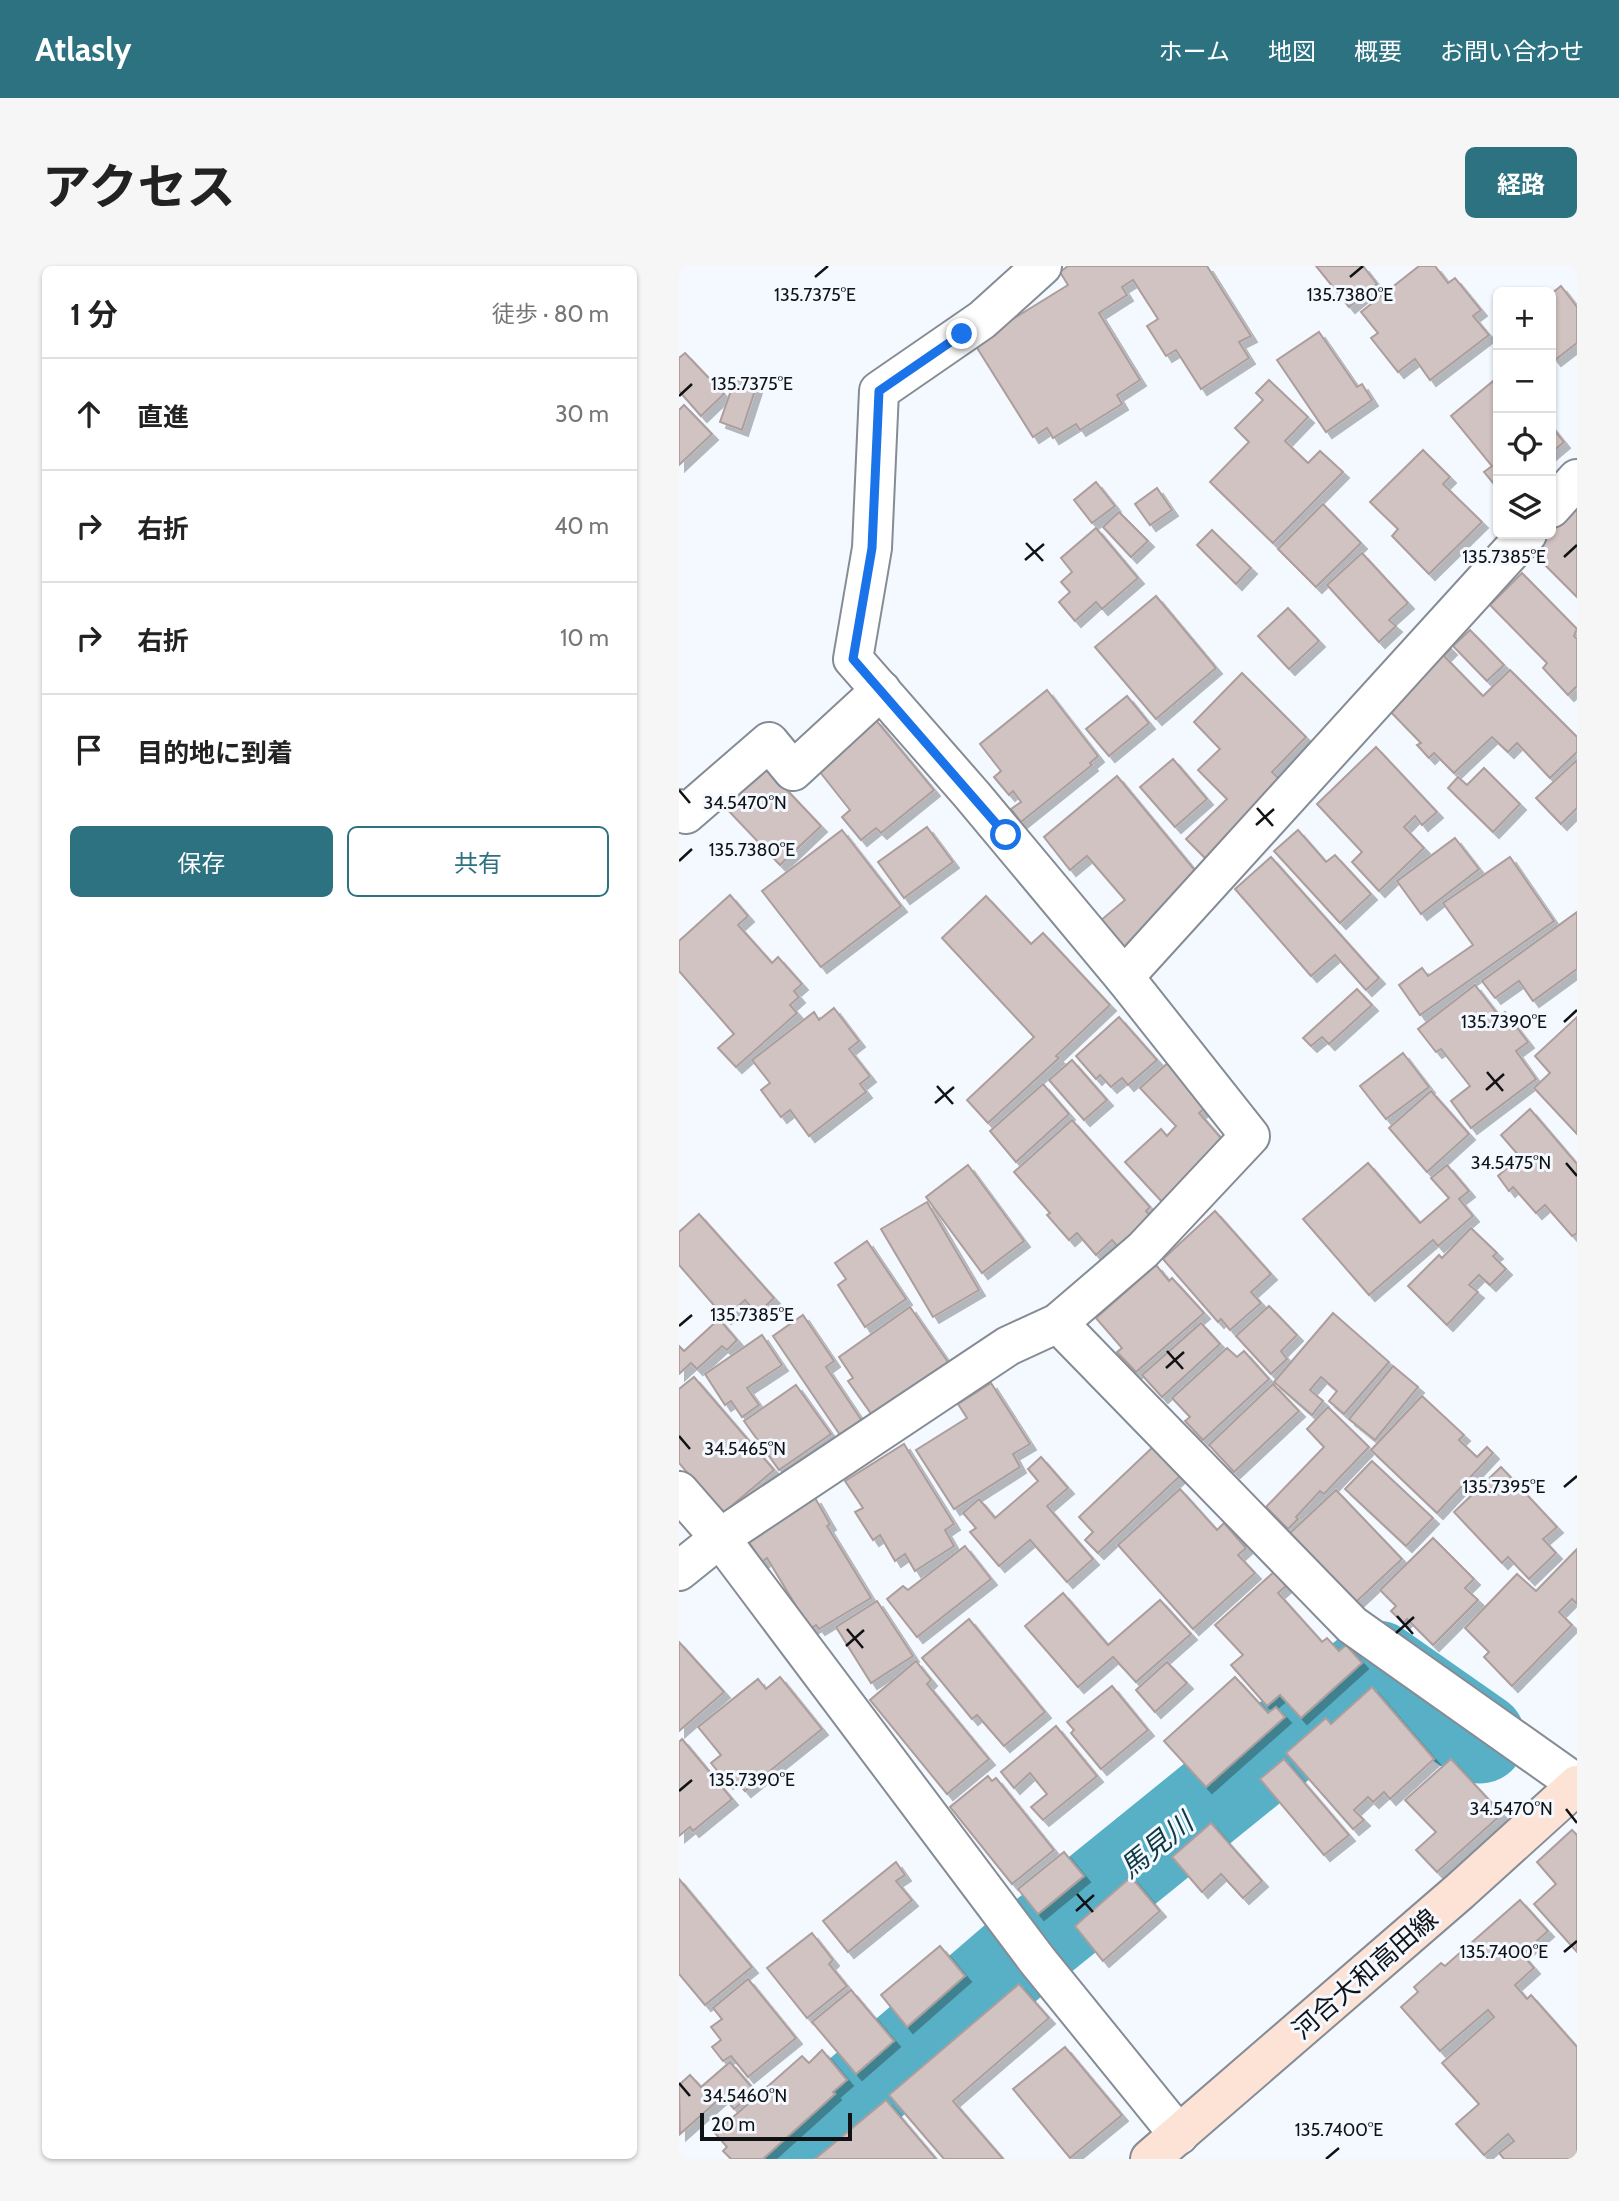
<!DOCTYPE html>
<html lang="ja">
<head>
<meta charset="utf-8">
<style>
  body { margin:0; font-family:Cabin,"Noto Sans JP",sans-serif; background:#f6f6f6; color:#222 }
  .controls { position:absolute; right:21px; top:21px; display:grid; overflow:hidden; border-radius:10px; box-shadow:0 2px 5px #0004 }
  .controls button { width:63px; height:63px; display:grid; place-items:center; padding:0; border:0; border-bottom:2px solid #e0e0e0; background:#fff; color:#222; font:35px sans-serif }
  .scale { position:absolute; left:21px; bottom:18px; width:152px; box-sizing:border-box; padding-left:7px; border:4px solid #101216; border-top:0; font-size:19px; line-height:24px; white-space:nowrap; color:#101216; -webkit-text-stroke:5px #f4f9ff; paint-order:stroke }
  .stop { position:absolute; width:21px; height:21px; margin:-16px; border:5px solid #1a73e8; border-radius:50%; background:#fff }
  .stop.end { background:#1a73e8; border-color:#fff; box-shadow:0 2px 7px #0008 }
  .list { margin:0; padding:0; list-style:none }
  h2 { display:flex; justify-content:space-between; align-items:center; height:91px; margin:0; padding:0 28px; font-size:30px }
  h2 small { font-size:23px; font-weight:400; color:#767676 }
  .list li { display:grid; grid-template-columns:46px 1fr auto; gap:21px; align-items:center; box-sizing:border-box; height:112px; padding:0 28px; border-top:2px solid #e0e0e0 }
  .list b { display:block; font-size:26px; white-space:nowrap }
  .list em { font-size:23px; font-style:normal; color:#767676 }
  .actions { display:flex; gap:14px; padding:21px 28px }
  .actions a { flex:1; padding:16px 0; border:2px solid #2c7280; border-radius:10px; text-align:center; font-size:24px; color:#2c7280 }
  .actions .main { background:#2c7280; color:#fff }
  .icon { flex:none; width:38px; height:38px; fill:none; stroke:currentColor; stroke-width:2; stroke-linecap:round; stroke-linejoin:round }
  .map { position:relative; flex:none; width:898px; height:1893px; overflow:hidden; border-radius:10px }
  header { display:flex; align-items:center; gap:42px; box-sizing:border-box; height:98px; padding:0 35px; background:#2c7280; color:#fff }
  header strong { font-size:33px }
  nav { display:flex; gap:38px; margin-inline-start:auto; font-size:24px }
  .intro { display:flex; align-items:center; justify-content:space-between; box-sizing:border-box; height:168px; padding:0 42px }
  h1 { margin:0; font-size:49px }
  .button { padding:18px 32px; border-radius:10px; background:#2c7280; color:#fff; font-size:24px; font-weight:700 }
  main { display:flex; gap:42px; padding:0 42px }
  aside { flex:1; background:#fff; border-radius:10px; box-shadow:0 2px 5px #0004 }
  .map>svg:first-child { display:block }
</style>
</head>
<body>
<header>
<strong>Atlasly</strong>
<nav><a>ホーム</a><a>地図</a><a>概要</a><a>お問い合わせ</a></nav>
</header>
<div class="intro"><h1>アクセス</h1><a class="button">経路</a></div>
<main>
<aside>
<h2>1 分<small>徒歩 · 80 m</small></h2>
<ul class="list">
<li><svg class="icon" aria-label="ahead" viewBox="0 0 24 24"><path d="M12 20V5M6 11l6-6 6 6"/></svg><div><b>直進</b></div><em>30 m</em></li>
<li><svg class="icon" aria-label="right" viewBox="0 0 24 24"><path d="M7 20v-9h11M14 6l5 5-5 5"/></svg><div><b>右折</b></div><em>40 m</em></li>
<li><svg class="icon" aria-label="right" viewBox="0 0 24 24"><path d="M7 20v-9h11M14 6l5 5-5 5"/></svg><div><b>右折</b></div><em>10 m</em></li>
<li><svg class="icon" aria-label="arrive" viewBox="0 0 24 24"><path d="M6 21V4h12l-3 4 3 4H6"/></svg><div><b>目的地に到着</b></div></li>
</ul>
<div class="actions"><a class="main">保存</a><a>共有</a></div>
</aside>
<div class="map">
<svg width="898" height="1893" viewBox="0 0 898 1893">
  <defs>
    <filter id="shadow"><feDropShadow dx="6" dy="6" stdDeviation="0" flood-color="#0004"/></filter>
  </defs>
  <rect width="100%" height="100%" fill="#f4f9ff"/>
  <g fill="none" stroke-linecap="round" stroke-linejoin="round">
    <path stroke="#57b0c5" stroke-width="91" d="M 104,1893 L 335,1694 L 698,1400 L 801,1472"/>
  </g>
  <g fill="#d1c3c1" stroke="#ac9e9c" stroke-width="2" filter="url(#shadow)">
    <path d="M 389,0 L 528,0 L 572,70 L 560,76 L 570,92 L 522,123 L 497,84 L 487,90 L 468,60 L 479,53 L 454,14 L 443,21 L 448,29 L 420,47 L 461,114 L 438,129 L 443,138 L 401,164 L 397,158 L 374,172 L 368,162 L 354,171 L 295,77 L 389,19 L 381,6 Z"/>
    <path d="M 637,0 L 684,0 L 698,18 L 670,41 Z"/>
    <path d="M 740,0 L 756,0 L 769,17 L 776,12 L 802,44 L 794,50 L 810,69 L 751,114 L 736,93 L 719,106 L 692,72 L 699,67 L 682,46 Z"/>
    <path d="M 882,20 L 898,41 L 898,77 L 876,94 L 872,89 L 872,28 Z"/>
    <path d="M 640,66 L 678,121 L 683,118 L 693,134 L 647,166 L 598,94 Z"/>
    <path d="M 6,87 L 45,128 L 22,150 L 0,125 L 0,92 Z"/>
    <path d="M 819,111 L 819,223 L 805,206 L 813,200 L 772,150 Z"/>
    <path d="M 56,113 L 77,121 L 63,164 L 41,156 Z"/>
    <path d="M 590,114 L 629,151 L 606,175 L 629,197 L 641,185 L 664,206 L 594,277 L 531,216 L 570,176 L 556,162 L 584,134 L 577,127 Z"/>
    <path d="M 5,139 L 33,168 L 0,199 L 0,144 Z"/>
    <path d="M 872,160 L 885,176 L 872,187 Z"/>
    <path d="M 744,184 L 771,211 L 764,218 L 803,256 L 750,308 L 713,270 L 719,263 L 691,236 Z"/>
    <path d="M 417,216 L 436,240 L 413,257 L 395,234 Z"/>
    <path d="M 478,222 L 493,244 L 471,259 L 456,238 Z"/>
    <path d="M 898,232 L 898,331 L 849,282 L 863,268 L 872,268 L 872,259 Z"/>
    <path d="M 644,238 L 682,277 L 637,321 L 599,283 Z"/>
    <path d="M 440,246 L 469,275 L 452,291 L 424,261 Z"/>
    <path d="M 417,262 L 459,312 L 423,343 L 417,336 L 396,355 L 380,336 L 391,326 L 382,316 L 393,306 L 382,292 Z"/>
    <path d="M 533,264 L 572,302 L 557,318 L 518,279 Z"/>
    <path d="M 683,287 L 729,337 L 710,354 L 717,360 L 700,376 L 648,319 Z"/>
    <path d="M 843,307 L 898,363 L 895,370 L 898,373 L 898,420 L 889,429 L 864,402 L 868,397 L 811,339 Z"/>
    <path d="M 477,330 L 537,402 L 477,453 L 416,381 Z"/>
    <path d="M 609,342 L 640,375 L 610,403 L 579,370 Z"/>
    <path d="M 791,364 L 825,399 L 808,415 L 774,380 Z"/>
    <path d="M 766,377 L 772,383 L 765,390 L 804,430 L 831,404 L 898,471 L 898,486 L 871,512 L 838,477 L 829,486 L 813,471 L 775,507 L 755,487 L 750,492 L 738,479 L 742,477 L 704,438 Z"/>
    <path d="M 563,407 L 627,471 L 593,506 L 613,525 L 536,602 L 507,573 L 548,533 L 519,504 L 541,483 L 515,456 Z"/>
    <path d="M 368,424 L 419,490 L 411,497 L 413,499 L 342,556 L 332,543 L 342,536 L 334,525 L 330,529 L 315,511 L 322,505 L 301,478 Z"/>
    <path d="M 448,430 L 470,457 L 430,490 L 407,463 Z"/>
    <path d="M 196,453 L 255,524 L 202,567 L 197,562 L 182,574 L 163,551 L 171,544 L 137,501 Z"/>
    <path d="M 697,481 L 758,546 L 743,559 L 736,550 L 725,561 L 745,582 L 700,625 L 673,596 L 683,586 L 638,538 Z"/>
    <path d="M 494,493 L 528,533 L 496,561 L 461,521 Z"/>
    <path d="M 898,494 L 898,542 L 882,558 L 857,532 Z"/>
    <path d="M 87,502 L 142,560 L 101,599 L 46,541 Z"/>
    <path d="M 805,502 L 841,538 L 814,566 L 769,522 L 779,511 L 788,519 Z"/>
    <path d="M 438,510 L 528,619 L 451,690 L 421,655 L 446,634 L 408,590 L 391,604 L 365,571 Z"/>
    <path d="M 248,561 L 274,596 L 225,632 L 199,596 Z"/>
    <path d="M 163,564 L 222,640 L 142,701 L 83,625 Z"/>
    <path d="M 619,564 L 647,596 L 656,589 L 692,628 L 661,657 L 595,585 Z"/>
    <path d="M 776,572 L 800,603 L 742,648 L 718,615 Z"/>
    <path d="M 592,591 L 700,712 L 687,724 L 656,689 L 632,710 L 556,623 Z"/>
    <path d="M 831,591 L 875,655 L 741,749 L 720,719 L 743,702 L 749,710 L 794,679 L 764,637 Z"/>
    <path d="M 51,629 L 69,650 L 59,659 L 93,697 L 99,691 L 123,718 L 115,725 L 120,731 L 111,739 L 118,747 L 57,801 L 39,782 L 55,768 L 0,705 L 0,675 Z"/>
    <path d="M 307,630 L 352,678 L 364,667 L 431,739 L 377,790 L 380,792 L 309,857 L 288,834 L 355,771 L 263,672 Z"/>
    <path d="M 898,646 L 898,703 L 854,735 L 840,715 L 816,732 L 803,715 Z"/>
    <path d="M 796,719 L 820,750 L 826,746 L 849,776 L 837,785 L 857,813 L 792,862 L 772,835 L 791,820 L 762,783 L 757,786 L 739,763 Z"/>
    <path d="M 678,723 L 693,739 L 650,778 L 643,771 L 632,780 L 624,772 Z"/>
    <path d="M 155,742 L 180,775 L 170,783 L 191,810 L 181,818 L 187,826 L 130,870 L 111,844 L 102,851 L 82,824 L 91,817 L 73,794 L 135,746 L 140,754 Z"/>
    <path d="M 440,751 L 478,794 L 449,819 L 443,812 L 432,821 L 421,809 L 417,813 L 397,790 Z"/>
    <path d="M 898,751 L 898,868 L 855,822 L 871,807 L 856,790 Z"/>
    <path d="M 724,787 L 750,821 L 707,853 L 681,820 Z"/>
    <path d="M 393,794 L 428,834 L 405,854 L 370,814 Z"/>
    <path d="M 491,795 L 531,838 L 520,847 L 549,880 L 485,938 L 446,896 L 482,863 L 488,870 L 497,860 L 461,822 Z"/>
    <path d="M 364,818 L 390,848 L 337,896 L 311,865 Z"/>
    <path d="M 752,825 L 790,868 L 748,906 L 710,862 Z"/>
    <path d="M 851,843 L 898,898 L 898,967 L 893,970 L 866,939 L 857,947 L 834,921 L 830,925 L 819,910 L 841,891 L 822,869 Z"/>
    <path d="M 393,854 L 471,941 L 467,945 L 474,953 L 440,982 L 433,974 L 417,989 L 398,967 L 390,974 L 368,949 L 371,947 L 335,906 Z"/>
    <path d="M 689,897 L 741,957 L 770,932 L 752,912 L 768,899 L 790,925 L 780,933 L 794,950 L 759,980 L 754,974 L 690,1029 L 624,953 Z"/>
    <path d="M 289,899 L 345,975 L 303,1007 L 247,931 Z"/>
    <path d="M 248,936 L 300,1024 L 254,1051 L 202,963 Z"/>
    <path d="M 536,945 L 592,1008 L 572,1026 L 582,1037 L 551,1064 L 542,1053 L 539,1056 L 484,993 Z"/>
    <path d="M 20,948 L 95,1032 L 78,1048 L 66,1034 L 46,1052 L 0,999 L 0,966 Z"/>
    <path d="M 792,962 L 818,987 L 814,990 L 827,1003 L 811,1019 L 800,1009 L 790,1019 L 799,1026 L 768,1059 L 729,1020 L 760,989 L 763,992 Z"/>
    <path d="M 188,975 L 227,1033 L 186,1061 L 159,1019 L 167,1013 L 156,997 Z"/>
    <path d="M 477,999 L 490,1015 L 493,1012 L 525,1047 L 457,1106 L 438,1086 L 443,1082 L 417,1052 Z"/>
    <path d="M 590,1040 L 618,1069 L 602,1085 L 608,1093 L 592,1108 L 557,1070 Z"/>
    <path d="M 231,1041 L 269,1096 L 193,1149 L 169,1115 L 174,1112 L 160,1091 Z"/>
    <path d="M 654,1047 L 710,1096 L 665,1148 L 650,1135 L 658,1125 L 642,1111 L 631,1124 L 644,1135 L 633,1149 L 595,1116 Z"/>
    <path d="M 124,1049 L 155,1095 L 147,1101 L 183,1155 L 161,1169 L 94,1070 Z"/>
    <path d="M 40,1053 L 58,1074 L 48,1084 L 43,1080 L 18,1103 L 12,1097 L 0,1108 L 0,1080 L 5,1085 Z"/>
    <path d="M 522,1057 L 541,1078 L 483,1131 L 463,1109 Z"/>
    <path d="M 83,1069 L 103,1099 L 68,1122 L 80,1139 L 63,1151 L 52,1135 L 46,1139 L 26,1108 Z"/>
    <path d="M 548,1082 L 558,1091 L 565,1085 L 590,1113 L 524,1174 L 506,1155 L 511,1151 L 493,1132 Z"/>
    <path d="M 714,1100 L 739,1121 L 696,1174 L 670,1153 Z"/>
    <path d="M 15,1111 L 95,1204 L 43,1248 L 0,1197 L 0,1123 Z"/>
    <path d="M 312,1117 L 351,1178 L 334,1188 L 341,1201 L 275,1243 L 237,1184 L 288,1152 L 279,1138 Z"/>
    <path d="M 594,1118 L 620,1145 L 555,1206 L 530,1179 Z"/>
    <path d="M 117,1119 L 152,1168 L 100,1204 L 65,1155 Z"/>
    <path d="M 743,1130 L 785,1169 L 780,1174 L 798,1191 L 808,1181 L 814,1187 L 758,1247 L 692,1184 Z"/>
    <path d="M 649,1141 L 690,1181 L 645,1228 L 641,1225 L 617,1251 L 619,1253 L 609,1263 L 587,1241 L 645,1181 L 628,1163 Z"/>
    <path d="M 225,1178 L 275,1258 L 266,1264 L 275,1280 L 236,1305 L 226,1288 L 216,1295 L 201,1269 L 194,1274 L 176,1246 L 184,1242 L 166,1215 Z"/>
    <path d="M 476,1179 L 502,1209 L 419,1287 L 406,1274 L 414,1266 L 400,1251 Z"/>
    <path d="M 362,1191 L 389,1222 L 368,1240 L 414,1293 L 388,1316 L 351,1274 L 320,1300 L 291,1266 L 297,1262 L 284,1247 L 300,1233 L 316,1252 L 359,1215 L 349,1203 Z"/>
    <path d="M 693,1195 L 754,1252 L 727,1280 L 666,1223 Z"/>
    <path d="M 822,1201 L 878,1261 L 864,1273 L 877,1287 L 850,1313 L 829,1291 L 823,1297 L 775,1246 Z"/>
    <path d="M 501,1223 L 538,1264 L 545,1257 L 567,1282 L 559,1289 L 576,1307 L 514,1363 L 439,1279 Z"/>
    <path d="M 657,1224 L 723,1293 L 677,1336 L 611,1267 Z"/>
    <path d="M 136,1232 L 151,1258 L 148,1260 L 192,1332 L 140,1363 L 137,1359 L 131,1363 L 88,1292 L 83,1296 L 68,1273 Z"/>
    <path d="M 754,1272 L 795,1313 L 786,1322 L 799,1334 L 754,1379 L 728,1353 L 724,1357 L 712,1345 L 717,1340 L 701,1324 Z"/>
    <path d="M 286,1280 L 312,1313 L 238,1371 L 208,1333 L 224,1320 L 229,1324 Z"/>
    <path d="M 898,1283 L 898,1338 L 893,1333 L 880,1346 L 893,1359 L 833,1420 L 805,1391 L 810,1386 L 786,1362 L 838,1308 L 857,1325 Z"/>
    <path d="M 596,1305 L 609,1318 L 599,1327 L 643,1376 L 648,1372 L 660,1385 L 667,1379 L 683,1397 L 622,1452 L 601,1429 L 588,1440 L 552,1399 L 564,1389 L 536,1359 Z"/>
    <path d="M 384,1327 L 429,1379 L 481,1334 L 512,1368 L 457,1416 L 434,1391 L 399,1421 L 346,1360 Z"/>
    <path d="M 198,1335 L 234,1390 L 192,1417 L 157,1361 Z"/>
    <path d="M 290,1353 L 366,1446 L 325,1480 L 298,1449 L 293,1453 L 243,1392 Z"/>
    <path d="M 0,1376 L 45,1426 L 0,1465 Z"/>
    <path d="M 237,1395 L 252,1414 L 248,1418 L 310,1493 L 268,1528 L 191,1434 Z"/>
    <path d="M 488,1396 L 508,1417 L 476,1446 L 457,1424 Z"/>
    <path d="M 101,1411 L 143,1463 L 66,1525 L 55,1512 L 48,1517 L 32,1497 L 42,1489 L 19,1461 L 79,1413 L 87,1423 Z"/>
    <path d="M 556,1411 L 589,1447 L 597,1441 L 606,1451 L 527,1521 L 485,1475 Z"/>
    <path d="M 433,1420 L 469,1464 L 422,1503 L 392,1467 L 395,1464 L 388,1456 Z"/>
    <path d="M 693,1421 L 755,1493 L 711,1533 L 705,1526 L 694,1536 L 689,1531 L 675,1544 L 685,1554 L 674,1563 L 607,1487 L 647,1452 L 652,1458 Z"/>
    <path d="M 377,1460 L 418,1510 L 364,1554 L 352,1541 L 368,1528 L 351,1507 L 335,1522 L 322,1506 Z"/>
    <path d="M 3,1473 L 53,1533 L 14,1565 L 11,1561 L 0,1570 L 0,1476 Z"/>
    <path d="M 605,1493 L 670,1569 L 645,1589 L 581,1513 Z"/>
    <path d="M 772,1493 L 823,1548 L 758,1606 L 737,1584 L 757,1566 L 726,1534 Z"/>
    <path d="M 309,1510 L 313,1515 L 317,1512 L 375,1584 L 333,1618 L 271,1541 Z"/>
    <path d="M 532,1557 L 583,1615 L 564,1632 L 542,1608 L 523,1626 L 493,1591 Z"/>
    <path d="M 893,1564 L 898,1569 L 898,1686 L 855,1638 L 877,1618 L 858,1596 Z"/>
    <path d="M 385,1586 L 405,1610 L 359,1648 L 339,1623 Z"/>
    <path d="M 217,1596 L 226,1609 L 217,1615 L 233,1634 L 169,1686 L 144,1655 Z"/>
    <path d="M 452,1611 L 481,1645 L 424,1695 L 396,1660 Z"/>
    <path d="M 0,1613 L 73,1701 L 26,1739 L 0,1708 Z"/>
    <path d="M 841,1634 L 869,1665 L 843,1688 L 855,1702 L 836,1719 L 848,1733 L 852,1729 L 898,1781 L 898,1893 L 825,1893 L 820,1887 L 835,1875 L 829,1868 L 805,1889 L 777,1858 L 800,1838 L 763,1797 L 815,1751 L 809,1744 L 761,1785 L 722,1741 L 739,1726 L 735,1721 L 762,1697 L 766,1700 Z"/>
    <path d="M 133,1667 L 154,1694 L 150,1698 L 168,1720 L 128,1752 L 88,1702 Z"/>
    <path d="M 261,1680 L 286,1710 L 228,1761 L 202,1729 Z"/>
    <path d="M 69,1713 L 117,1772 L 69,1811 L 52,1790 L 44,1795 L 33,1781 L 42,1774 L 32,1761 L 43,1753 L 34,1742 Z"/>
    <path d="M 340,1718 L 370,1752 L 274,1835 L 324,1893 L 265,1893 L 210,1829 Z"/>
    <path d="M 172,1724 L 215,1775 L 177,1808 L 133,1756 Z"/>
    <path d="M 386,1781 L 443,1849 L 391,1892 L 334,1823 Z"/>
    <path d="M 143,1784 L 168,1814 L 154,1826 L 156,1828 L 84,1893 L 52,1893 L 44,1885 L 48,1881 L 36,1867 L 123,1790 L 130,1797 Z"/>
    <path d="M 51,1796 L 76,1825 L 55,1843 L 44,1830 L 1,1868 L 0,1819 L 11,1809 L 22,1821 Z"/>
    <path d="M 207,1834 L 257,1893 L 136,1893 Z"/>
  </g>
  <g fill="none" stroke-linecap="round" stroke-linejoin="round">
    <g stroke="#868c95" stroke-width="42">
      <g id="street">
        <path d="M 363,0 L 303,54 L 200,125 L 193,282 L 174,393 L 293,529 L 445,711"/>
        <path d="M 872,242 L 898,213"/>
        <path d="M 0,543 L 7,548 L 90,476 L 114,505 L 202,424"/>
        <path d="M 379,1057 L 673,1359 L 898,1518"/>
        <path d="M 0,1225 L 41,1272 L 358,1694 L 500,1869"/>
        <path d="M 0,1305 L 41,1272 L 329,1080 L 379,1057 L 464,984 L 571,870 L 445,711 L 848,268"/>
      </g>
    </g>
    <g stroke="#868c95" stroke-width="42">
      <path id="secondary" d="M 471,1893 L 781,1625 L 898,1519"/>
    </g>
    <use href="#street" stroke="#fff" stroke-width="38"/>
    <use href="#secondary" stroke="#fce3d6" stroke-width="38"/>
  </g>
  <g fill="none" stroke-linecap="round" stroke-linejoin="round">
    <path stroke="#1a73e8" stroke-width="9" d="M 283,68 L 200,125 L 193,282 L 174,393 L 327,569"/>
  </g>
  <path fill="none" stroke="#101216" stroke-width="2.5" d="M 136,11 L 149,0M 671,11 L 684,0M 0,130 L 13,118M 347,277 L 364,295M 885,291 L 898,279M 346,294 L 365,278M 0,524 L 11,537M 578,542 L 594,560M 577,559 L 595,543M 0,595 L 13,583M 885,756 L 898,744M 808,806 L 824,825M 258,820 L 274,838M 807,824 L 825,808M 256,837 L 275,821M 887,897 L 898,910M 0,1060 L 13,1049M 488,1085 L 504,1103M 487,1102 L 505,1086M 0,1170 L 11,1183M 885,1221 L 898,1210M 718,1350 L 734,1368M 168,1363 L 184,1382M 717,1367 L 735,1351M 167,1380 L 185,1364M 0,1525 L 13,1514M 887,1543 L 898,1557M 398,1628 L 414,1646M 397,1645 L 415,1629M 885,1686 L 898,1675M 0,1817 L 11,1830M 647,1893 L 660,1882"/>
  <g text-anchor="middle" stroke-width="6" stroke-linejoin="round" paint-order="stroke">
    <g font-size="26" fill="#101216" stroke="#f4f9ff">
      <text transform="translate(686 1708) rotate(-41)" y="9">河合大和高田線</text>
    </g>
    <g font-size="28" font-style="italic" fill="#103a43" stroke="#f4f9ff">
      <text transform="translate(477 1579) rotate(-39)" y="10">馬見川</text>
    </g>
  </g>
  <g font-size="18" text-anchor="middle" fill="#101216" stroke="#f4f9ff" stroke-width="6" stroke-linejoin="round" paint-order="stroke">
    <text x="136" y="35">135.7375°E</text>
    <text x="671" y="35">135.7380°E</text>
    <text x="73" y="124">135.7375°E</text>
    <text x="825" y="297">135.7385°E</text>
    <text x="66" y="543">34.5470°N</text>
    <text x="73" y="590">135.7380°E</text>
    <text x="825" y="762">135.7390°E</text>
    <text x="832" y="903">34.5475°N</text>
    <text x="73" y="1055">135.7385°E</text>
    <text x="66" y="1189">34.5465°N</text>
    <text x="825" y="1227">135.7395°E</text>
    <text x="73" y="1520">135.7390°E</text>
    <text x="832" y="1549">34.5470°N</text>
    <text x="825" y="1692">135.7400°E</text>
    <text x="66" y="1836">34.5460°N</text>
    <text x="660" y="1870">135.7400°E</text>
  </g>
</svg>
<div class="controls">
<button>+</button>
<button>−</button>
<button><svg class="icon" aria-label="locate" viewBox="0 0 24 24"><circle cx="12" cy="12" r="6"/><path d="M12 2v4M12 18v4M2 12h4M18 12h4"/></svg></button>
<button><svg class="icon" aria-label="layers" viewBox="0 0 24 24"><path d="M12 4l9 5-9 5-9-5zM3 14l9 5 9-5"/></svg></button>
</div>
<div class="scale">20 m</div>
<div class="stop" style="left:327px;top:569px"></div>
<div class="stop end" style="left:283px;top:68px"></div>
</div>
</main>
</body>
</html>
